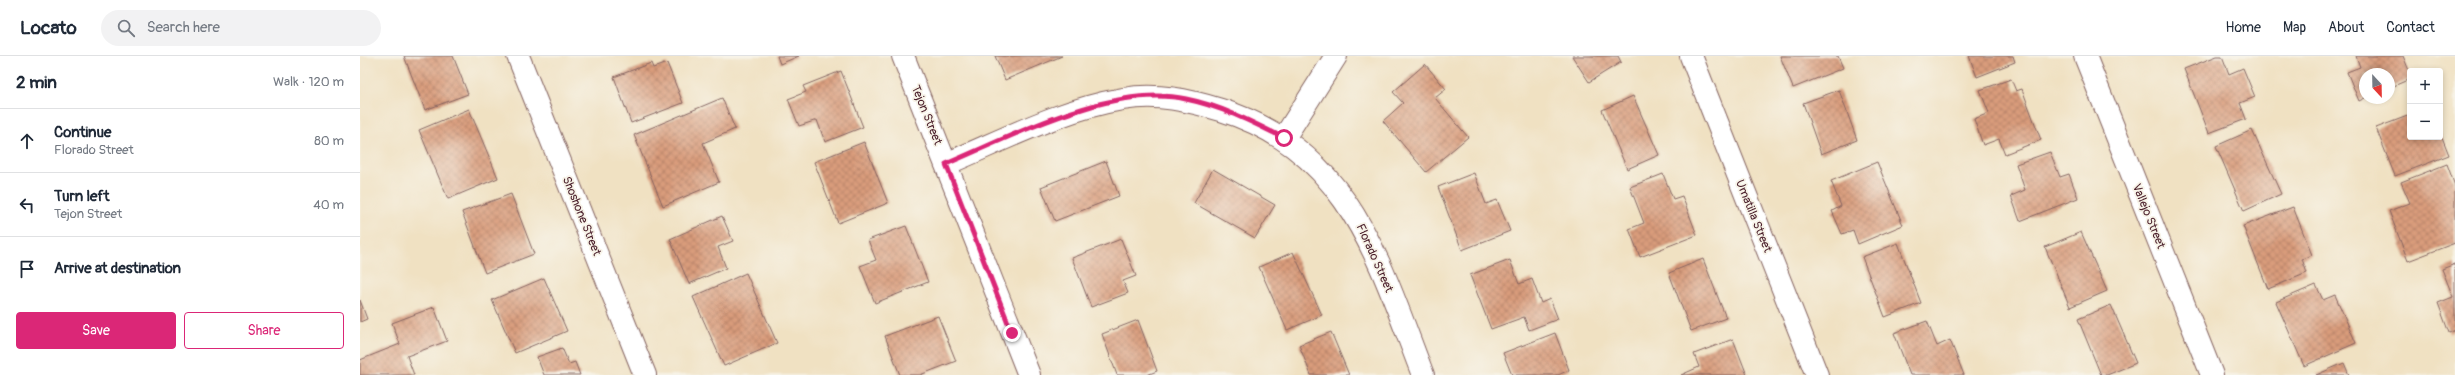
<!DOCTYPE html>
<html lang="en">
<head>
<meta charset="utf-8">
<style>
  body { margin:0; font-family:Pangolin,sans-serif; background:#f2f2f3; color:#1f2937 }
  .controls { position:absolute; right:12px; top:12px; display:grid; overflow:hidden; border-radius:4px; box-shadow:0 2px 6px #0003 }
  .controls button { width:36px; height:36px; display:grid; place-items:center; padding:0; border:0; border-bottom:1px solid #e0e1e3; background:#fff; color:#1f2937; font:20px sans-serif }
  .compass { position:absolute; left:1999px; top:12px; width:36px; height:36px; border-radius:50%; background:#fff; box-shadow:0 2px 6px #0003; rotate:158deg }
  .stop { position:absolute; width:12px; height:12px; margin:-9px; border:3px solid #db2777; border-radius:50%; background:#fff }
  .stop.end { background:#db2777; border-color:#fff; box-shadow:0 1px 4px #0008 }
  .list { margin:0; padding:0; list-style:none }
  h2 { display:flex; justify-content:space-between; align-items:center; height:52px; margin:0; padding:0 16px; font-size:17px }
  h2 small { font-size:13px; font-weight:400; color:#747a83 }
  .list li { display:grid; grid-template-columns:26px 1fr auto; gap:12px; align-items:center; box-sizing:border-box; height:64px; padding:0 16px; border-top:1px solid #e0e1e3 }
  .list b { display:block; font-size:15px; white-space:nowrap }
  .list p { margin:0; font-size:13px; white-space:nowrap; color:#747a83 }
  .list em { font-size:13px; font-style:normal; color:#747a83 }
  .actions { display:flex; gap:8px; padding:12px 16px }
  .actions a { flex:1; padding:9px 0; border:1px solid #db2777; border-radius:4px; text-align:center; font-size:14px; color:#db2777 }
  .actions .main { background:#db2777; color:#fff }
  .icon { flex:none; width:22px; height:22px; fill:none; stroke:currentColor; stroke-width:2; stroke-linecap:round; stroke-linejoin:round }
  .map { position:relative; flex:none; width:2095px; height:319px; overflow:hidden }
  header { display:flex; align-items:center; gap:24px; box-sizing:border-box; height:56px; padding:0 20px; background:#fff; border-bottom:1px solid #e0e1e3 }
  header strong { font-size:19px }
  nav { display:flex; gap:22px; margin-inline-start:auto; font-size:14px }
  .search { width:280px; height:36px; background:#f2f2f3; display:flex; align-items:center; gap:10px; box-sizing:border-box; padding:0 14px; border-radius:22px; color:#747a83; font-size:15px }
  main { display:flex }
  aside { flex:1; background:#fff }
  .map>svg:first-child { display:block }
</style>
</head>
<body>
<header>
<strong>Locato</strong>
<div class="search"><svg class="icon" aria-label="search" viewBox="0 0 24 24"><circle cx="10" cy="10" r="6"/><path d="M15 15l6 6"/></svg>Search here</div>
<nav><a>Home</a><a>Map</a><a>About</a><a>Contact</a></nav>
</header>
<main>
<aside>
<h2>2 min<small>Walk · 120 m</small></h2>
<ul class="list">
<li><svg class="icon" aria-label="ahead" viewBox="0 0 24 24"><path d="M12 20V5M6 11l6-6 6 6"/></svg><div><b>Continue</b><p>Florado Street</p></div><em>80 m</em></li>
<li><svg class="icon" aria-label="left" viewBox="0 0 24 24"><path d="M17 20v-9H6M10 6l-5 5 5 5"/></svg><div><b>Turn left</b><p>Tejon Street</p></div><em>40 m</em></li>
<li><svg class="icon" aria-label="arrive" viewBox="0 0 24 24"><path d="M6 21V4h12l-3 4 3 4H6"/></svg><div><b>Arrive at destination</b></div></li>
</ul>
<div class="actions"><a class="main">Save</a><a>Share</a></div>
</aside>
<div class="map">
<svg width="2095" height="319" viewBox="0 0 2095 319">
  <defs>
    <pattern id="building-cross-hatch" width="8" height="8" patternUnits="userSpaceOnUse"><rect width="8" height="8" fill="#d99c7c"/><path d="M0 0l8 8M0 8l8-8" fill="none" stroke="#b27f66"/></pattern>
  </defs>
  <rect width="100%" height="100%" fill="#f7f3e8"/>
  <filter id="ink" filterUnits="userSpaceOnUse"><feTurbulence type="fractalNoise" baseFrequency=".025" numOctaves="2"/><feDisplacementMap in="SourceGraphic" scale="8" xChannelSelector="R" yChannelSelector="G"/><feConvolveMatrix kernelMatrix="1 2 1 2 8 2 1 2 1" color-interpolation-filters="sRGB"/></filter>
  <filter id="wash" filterUnits="userSpaceOnUse"><feTurbulence type="fractalNoise" baseFrequency=".012" numOctaves="4" result="noise"/><feDisplacementMap in="SourceGraphic" scale="16" xChannelSelector="R" yChannelSelector="G"/><feGaussianBlur stdDeviation="0.9" result="paint"/><feColorMatrix in="noise" values="0 0 0 0 0 0 0 0 0 0 0 0 0 0 0 0 0 1.4 0 .05"/><feComposite in="paint" operator="in"/></filter>
  <g filter="url(#wash)">
    <rect width="100%" height="100%" fill="#f0e1c2"/>
    <g id="blocks">
      <g fill="url(#building-cross-hatch)">
        <path d="M 44,0 L 93,0 L 108,38 L 65,54 Z"/>
        <path d="M 417,0 L 439,0 L 420,8 Z"/>
        <path d="M 635,0 L 702,0 L 645,24 Z"/>
        <path d="M 1212,0 L 1258,0 L 1261,6 L 1229,26 Z"/>
        <path d="M 1420,0 L 1478,0 L 1483,12 L 1433,32 Z"/>
        <path d="M 1609,0 L 1653,0 L 1655,6 L 1617,21 Z"/>
        <path d="M 1857,0 L 1862,0 L 1869,18 L 1883,12 L 1895,41 L 1880,47 L 1886,63 L 1849,77 L 1824,13 Z"/>
        <path d="M 1996,0 L 2043,0 L 2050,17 L 2050,23 L 2029,32 L 2029,18 L 2005,18 L 2005,42 L 1999,45 L 1987,16 L 2000,11 Z"/>
        <path d="M 291,7 L 293,12 L 307,7 L 323,47 L 271,67 L 254,21 Z"/>
        <path d="M 1065,8 L 1086,33 L 1075,42 L 1108,81 L 1066,116 L 1023,65 L 1043,47 L 1033,36 Z"/>
        <path d="M 481,15 L 503,71 L 465,86 L 457,64 L 439,70 L 428,43 L 446,36 L 443,30 Z"/>
        <path d="M 1651,23 L 1656,35 L 1662,33 L 1681,84 L 1645,98 L 1639,83 L 1623,89 L 1614,63 L 1629,57 L 1620,34 Z"/>
        <path d="M 1479,34 L 1497,84 L 1461,98 L 1443,47 Z"/>
        <path d="M 1273,40 L 1299,99 L 1267,113 L 1242,54 Z"/>
        <path d="M 362,42 L 375,73 L 343,87 L 359,126 L 303,150 L 274,79 Z"/>
        <path d="M 109,53 L 138,122 L 88,143 L 59,74 Z"/>
        <path d="M 2050,59 L 2050,81 L 2080,81 L 2080,76 L 2089,99 L 2035,120 L 2016,72 Z"/>
        <path d="M 1892,74 L 1921,138 L 1884,155 L 1856,90 Z"/>
        <path d="M 504,86 L 528,147 L 478,167 L 454,106 Z"/>
        <path d="M 1690,96 L 1700,121 L 1709,118 L 1718,142 L 1660,165 L 1651,140 L 1665,134 L 1656,108 Z"/>
        <path d="M 746,105 L 759,140 L 695,165 L 681,131 Z"/>
        <path d="M 1517,106 L 1543,169 L 1498,188 L 1493,174 L 1482,178 L 1472,155 L 1481,150 L 1471,125 Z"/>
        <path d="M 2087,108 L 2095,130 L 2095,187 L 2048,205 L 2029,155 L 2050,147 L 2041,126 Z"/>
        <path d="M 853,113 L 915,149 L 895,182 L 834,147 Z"/>
        <path d="M 1114,117 L 1126,148 L 1137,144 L 1150,175 L 1102,194 L 1078,131 Z"/>
        <path d="M 1303,118 L 1313,143 L 1322,140 L 1337,179 L 1280,201 L 1269,173 L 1284,167 L 1270,131 Z"/>
        <path d="M 151,138 L 174,198 L 125,217 L 102,156 Z"/>
        <path d="M 1933,151 L 1952,199 L 1942,203 L 1947,217 L 1908,233 L 1883,170 Z"/>
        <path d="M 362,160 L 373,185 L 358,191 L 366,212 L 329,228 L 310,183 Z"/>
        <path d="M 546,170 L 568,226 L 515,247 L 500,210 L 516,204 L 508,184 Z"/>
        <path d="M 1721,176 L 1747,235 L 1710,251 L 1685,191 Z"/>
        <path d="M 761,183 L 776,220 L 763,225 L 768,237 L 731,251 L 712,202 Z"/>
        <path d="M 1538,187 L 1561,247 L 1525,261 L 1502,201 Z"/>
        <path d="M 933,196 L 962,259 L 927,274 L 899,211 Z"/>
        <path d="M 1343,203 L 1366,262 L 1331,275 L 1309,217 Z"/>
        <path d="M 1150,204 L 1159,228 L 1172,223 L 1181,247 L 1190,243 L 1198,263 L 1169,274 L 1164,261 L 1131,273 L 1110,219 Z"/>
        <path d="M 2095,208 L 2095,274 L 2089,277 L 2078,247 L 2093,241 L 2082,213 Z"/>
        <path d="M 386,217 L 417,287 L 364,310 L 333,241 Z"/>
        <path d="M 184,222 L 207,275 L 155,297 L 132,244 Z"/>
        <path d="M 1956,229 L 1963,244 L 1975,239 L 1996,287 L 1944,310 L 1916,246 Z"/>
        <path d="M 0,244 L 7,263 L 0,266 Z"/>
        <path d="M 1751,249 L 1776,307 L 1747,319 L 1741,319 L 1718,263 Z"/>
        <path d="M 74,251 L 87,285 L 47,300 L 54,319 L 0,319 L 0,304 L 40,288 L 32,267 Z"/>
        <path d="M 578,260 L 596,305 L 560,319 L 540,319 L 525,280 Z"/>
        <path d="M 778,264 L 797,315 L 787,319 L 757,319 L 742,278 Z"/>
        <path d="M 1567,265 L 1577,290 L 1590,284 L 1604,319 L 1550,319 L 1534,277 Z"/>
        <path d="M 971,276 L 989,319 L 951,319 L 939,289 Z"/>
        <path d="M 1195,277 L 1209,314 L 1198,319 L 1152,319 L 1143,297 Z"/>
        <path d="M 1373,283 L 1387,319 L 1321,319 L 1339,311 L 1334,298 Z"/>
        <path d="M 202,292 L 209,308 L 215,306 L 220,319 L 184,319 L 177,301 Z"/>
        <path d="M 1984,307 L 1989,319 L 1956,319 Z"/>
      </g>
    </g>
  </g>
  <g filter="url(#ink)">
    <use href="#blocks" fill-opacity="0" stroke="#846360" stroke-width="1"/>
    <g fill="none" stroke-linecap="round" stroke-linejoin="round">
      <g stroke="#846360" stroke-width="24">
        <g id="minor">
          <path d="M 158,0 L 285,319"/>
          <path d="M 543,0 L 669,319"/>
          <path d="M 1331,0 L 1457,319"/>
          <path d="M 1725,0 L 1852,319"/>
          <path d="M 924,82 L 976,0"/>
          <path d="M 586,108 C 643,84 702,53 763,43 C 797,37 828,44 861,54 C 990,94 1019,206 1063,319"/>
        </g>
      </g>
      <use href="#minor" stroke="#fff" stroke-width="22"/>
    </g>
  </g>
  <g fill="none" stroke-linecap="round" stroke-linejoin="round" filter="url(#ink)">
    <path stroke="#db2777" stroke-width="5" d="M 652,277 L 586,108 C 653,80 752,27 826,43 C 861,50 892,66 924,82"/>
  </g>
  <g text-anchor="middle" stroke-width="3.5" stroke-linejoin="round" paint-order="stroke">
    <g font-size="12" fill="#4a1f2b" stroke="#f7f3e8">
      <text transform="translate(567 59) rotate(68)" y="4">Tejon Street</text>
      <text transform="translate(222 160) rotate(68)" y="4">Shoshone Street</text>
      <text transform="translate(1394 160) rotate(68)" y="4">Umatilla Street</text>
      <text transform="translate(1789 160) rotate(68)" y="4">Vallejo Street</text>
      <text transform="translate(1015 202) rotate(66)" y="4">Florado Street</text>
    </g>
  </g>
</svg>
<div class="controls">
<button>+</button>
<button>−</button>
</div>
<svg class="compass" viewBox="-18 -18 36 36"><path d="M0-13l5 13h-10z" fill="#e53935"/><path d="M0 13l5-13h-10z" fill="#747a83"/></svg>
<div class="stop" style="left:924px;top:82px"></div>
<div class="stop end" style="left:652px;top:277px"></div>
</div>
</main>
</body>
</html>
